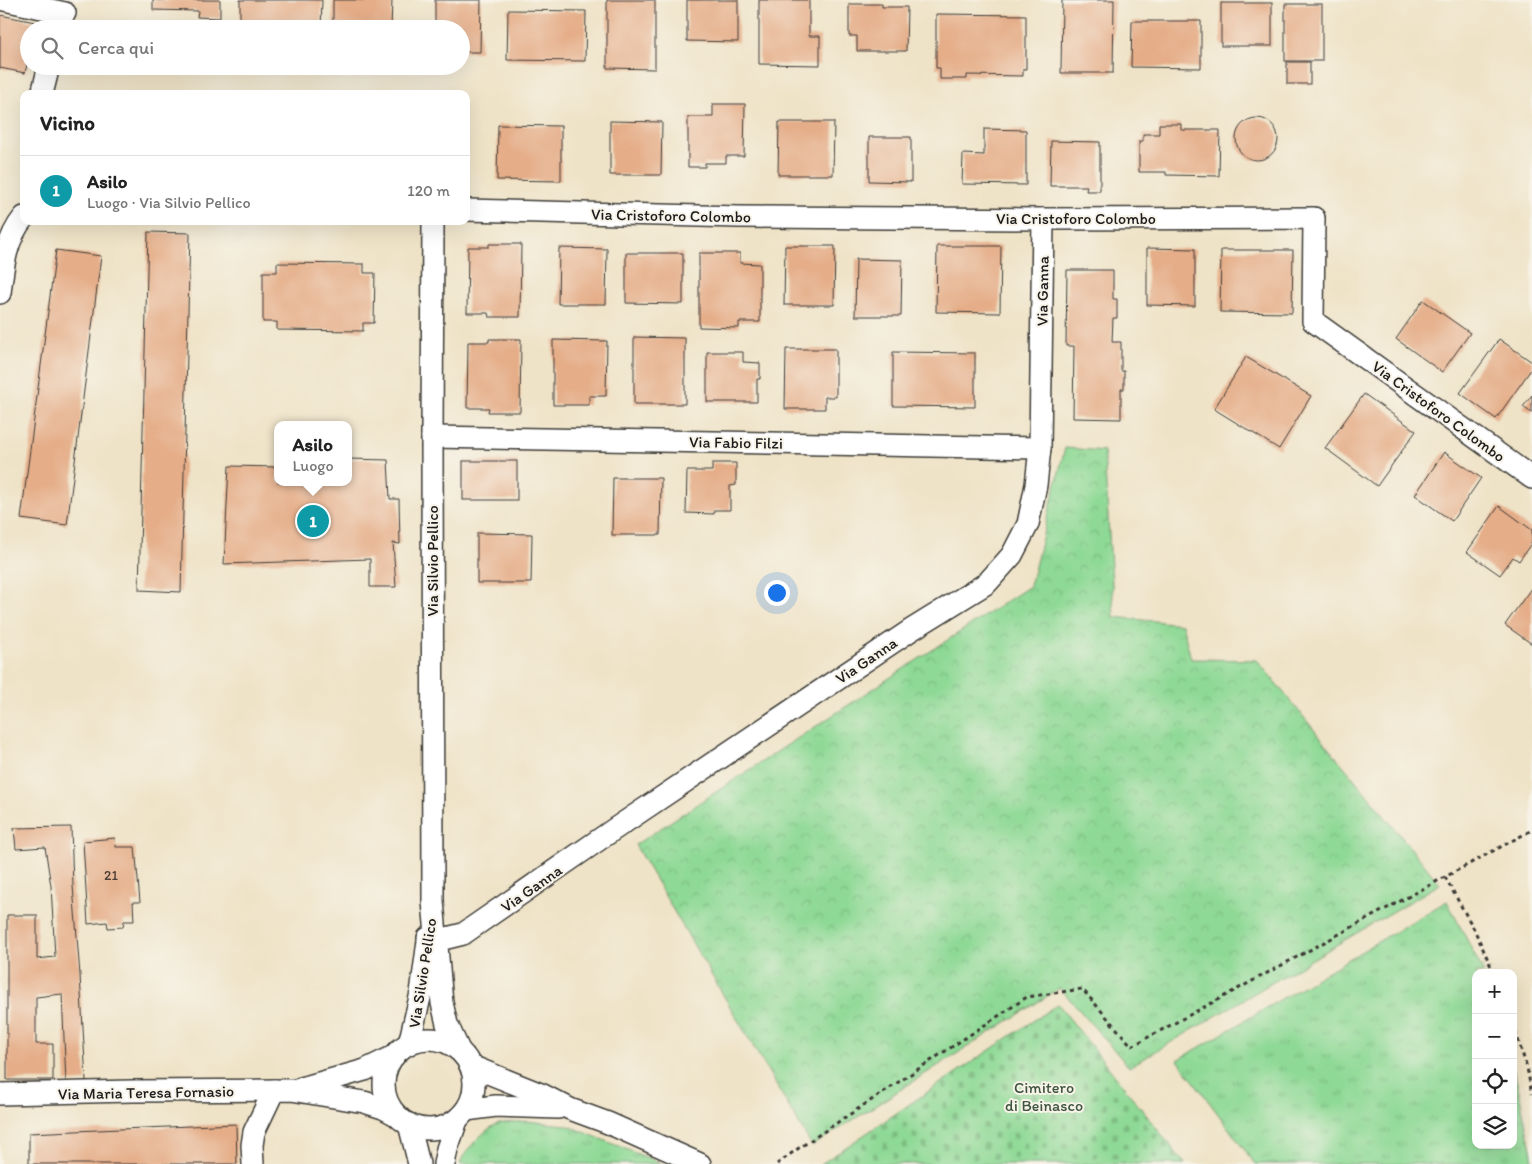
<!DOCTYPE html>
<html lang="it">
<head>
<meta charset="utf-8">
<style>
  body { margin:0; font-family:Itim,sans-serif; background:#f2f2f2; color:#222 }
  .controls { position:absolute; right:15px; bottom:15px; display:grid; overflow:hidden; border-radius:10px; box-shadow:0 5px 20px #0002 }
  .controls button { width:45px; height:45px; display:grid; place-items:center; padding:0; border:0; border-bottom:1px solid #e0e0e0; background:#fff; color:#222; font:25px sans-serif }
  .you { position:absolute; left:776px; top:592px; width:18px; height:18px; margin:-12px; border:4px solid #fff; border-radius:50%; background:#1a73e8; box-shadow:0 0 0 8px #1a73e833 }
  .badge { display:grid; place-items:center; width:32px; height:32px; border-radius:50%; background:#1a73e8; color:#fff; font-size:16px; font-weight:700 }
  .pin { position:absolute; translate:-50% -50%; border:2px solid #fff; box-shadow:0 1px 5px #0006 }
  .popup { position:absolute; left:274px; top:421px; width:78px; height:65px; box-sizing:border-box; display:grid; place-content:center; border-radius:10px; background:#fff; filter:drop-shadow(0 1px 4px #0005); font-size:16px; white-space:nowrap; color:#767676 }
  .popup b { font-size:19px; color:#222 }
  .popup::after { content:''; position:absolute; left:50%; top:100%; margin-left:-10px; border:10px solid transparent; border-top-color:#fff }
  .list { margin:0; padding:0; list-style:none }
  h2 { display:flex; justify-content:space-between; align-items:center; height:65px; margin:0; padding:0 20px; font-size:21px }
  h2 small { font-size:16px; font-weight:400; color:#767676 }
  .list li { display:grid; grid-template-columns:32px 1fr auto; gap:15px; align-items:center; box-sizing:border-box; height:70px; padding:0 20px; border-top:1px solid #e0e0e0 }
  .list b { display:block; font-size:19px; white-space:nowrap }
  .list p { margin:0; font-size:16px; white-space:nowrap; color:#767676 }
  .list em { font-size:16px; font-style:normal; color:#767676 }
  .icon { flex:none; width:28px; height:28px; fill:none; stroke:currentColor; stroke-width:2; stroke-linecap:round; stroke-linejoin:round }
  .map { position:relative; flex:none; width:1532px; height:1164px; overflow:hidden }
  .search { position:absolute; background:#fff; box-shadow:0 5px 20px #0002; left:20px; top:20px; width:450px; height:55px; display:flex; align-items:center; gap:12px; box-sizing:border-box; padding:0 18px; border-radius:28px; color:#767676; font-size:19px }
  .panel { position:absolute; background:#fff; box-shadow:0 5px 20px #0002; left:20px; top:90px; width:450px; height:135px; border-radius:10px }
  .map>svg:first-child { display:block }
</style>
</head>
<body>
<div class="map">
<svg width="1532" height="1164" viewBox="0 0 1532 1164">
  <defs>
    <pattern id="grass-tufts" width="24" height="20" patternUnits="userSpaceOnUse" patternTransform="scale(1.25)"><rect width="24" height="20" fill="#8ed995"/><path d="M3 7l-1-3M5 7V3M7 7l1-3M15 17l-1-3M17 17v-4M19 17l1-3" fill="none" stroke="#7aba80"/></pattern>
    <pattern id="cemetery-stones" width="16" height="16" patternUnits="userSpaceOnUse" patternTransform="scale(1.25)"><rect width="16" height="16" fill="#8ed995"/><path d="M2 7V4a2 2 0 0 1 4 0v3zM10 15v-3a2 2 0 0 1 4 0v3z" fill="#7aba80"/></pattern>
    <pattern id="park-crowns" width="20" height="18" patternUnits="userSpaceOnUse" patternTransform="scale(1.25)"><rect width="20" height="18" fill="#8ed995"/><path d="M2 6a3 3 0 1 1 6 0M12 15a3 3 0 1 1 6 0" fill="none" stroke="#7aba80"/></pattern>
  </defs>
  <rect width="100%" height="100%" fill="#f7f3e8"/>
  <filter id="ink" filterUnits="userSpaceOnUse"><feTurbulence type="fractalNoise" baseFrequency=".02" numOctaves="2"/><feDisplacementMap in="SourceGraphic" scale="10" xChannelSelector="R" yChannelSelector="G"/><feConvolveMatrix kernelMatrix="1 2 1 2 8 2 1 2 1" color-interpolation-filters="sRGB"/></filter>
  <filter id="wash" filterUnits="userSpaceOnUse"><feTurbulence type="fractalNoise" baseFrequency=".0096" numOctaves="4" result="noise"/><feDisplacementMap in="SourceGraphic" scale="20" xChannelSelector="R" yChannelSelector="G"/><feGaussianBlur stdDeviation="1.12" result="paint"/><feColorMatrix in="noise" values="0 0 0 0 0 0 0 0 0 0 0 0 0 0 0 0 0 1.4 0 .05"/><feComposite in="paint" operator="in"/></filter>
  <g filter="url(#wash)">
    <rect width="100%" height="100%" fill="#efe3c7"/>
    <g fill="url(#grass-tufts)" stroke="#557a58">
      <path d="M 1447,901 L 1484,973 L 1476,973 L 1476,1145 L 1513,1145 L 1513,1069 L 1518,1087 L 1532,1154 L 1532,1164 L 1255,1164 L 1178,1060 Z"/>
      <path d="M 527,1121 L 566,1125 L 663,1164 L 460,1164 C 462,1153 488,1126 498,1124 C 507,1122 518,1122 527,1121 Z"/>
    </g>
    <path fill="url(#cemetery-stones)" stroke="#557a58" d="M 1058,1004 L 1185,1164 L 821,1164 Z"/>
    <path fill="url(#park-crowns)" stroke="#557a58" d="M 1065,448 L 1104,451 L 1114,617 L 1182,624 L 1191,659 L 1257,660 L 1440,884 L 1129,1067 L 1060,988 L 812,1146 L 635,845 L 1030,586 Z"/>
    <g id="blocks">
      <g fill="#e5ad88">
        <path d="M 153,0 L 220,0 L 220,18 L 197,17 L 198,11 L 153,10 Z"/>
        <path d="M 240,0 L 322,0 L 321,29 L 240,29 Z"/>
        <path d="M 333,0 L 392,0 L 391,29 L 333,29 Z"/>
        <path d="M 435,0 L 481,0 L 480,52 L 461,52 L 461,29 L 435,29 Z"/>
        <path d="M 607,0 L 655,0 L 655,69 L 607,68 Z"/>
        <path d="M 687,0 L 738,0 L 738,42 L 687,41 Z"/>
        <path d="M 759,0 L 809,0 L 809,36 L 820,36 L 820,65 L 759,64 Z"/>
        <path d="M 1062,0 L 1114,0 L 1113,73 L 1061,73 Z"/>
        <rect x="1221" y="3" width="51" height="43"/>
        <path d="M 849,4 L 882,4 L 882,7 L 907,7 L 906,51 L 857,51 L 857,36 L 849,36 Z"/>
        <rect x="1285" y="4" width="37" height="57"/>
        <path d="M 508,10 L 586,11 L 585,61 L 507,60 Z"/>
        <path d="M 936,14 L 1026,15 L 1026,69 L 1023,69 L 1023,76 L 967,75 L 967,79 L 940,79 L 940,68 L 936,68 Z"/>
        <path d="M 0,15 L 35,22 L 34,29 L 29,29 L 29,56 L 25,73 L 0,68 Z"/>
        <path d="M 1132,21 L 1201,21 L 1201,68 L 1131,67 Z"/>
        <rect x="1287" y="62" width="23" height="22"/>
        <path d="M 713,104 L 745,104 L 744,156 L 726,156 L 726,163 L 705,163 L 705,167 L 688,167 L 688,117 L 713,117 Z"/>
        <circle cx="1257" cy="139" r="21"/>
        <path d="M 610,121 L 662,122 L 661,175 L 610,175 Z"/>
        <path d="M 779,122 L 834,122 L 833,175 L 778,175 Z"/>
        <path d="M 1159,124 L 1181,124 L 1181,130 L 1220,130 L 1219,176 L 1166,175 L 1166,172 L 1139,172 L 1139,141 L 1143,141 L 1143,134 L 1159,134 Z"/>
        <path d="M 498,125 L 561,126 L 561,181 L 497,180 Z"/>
        <path d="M 984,129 L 1026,130 L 1026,185 L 962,184 L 963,154 L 984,155 Z"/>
        <path d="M 869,137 L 911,137 L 911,182 L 869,181 Z"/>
        <path d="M 1051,141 L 1100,142 L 1100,191 L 1086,191 L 1087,186 L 1050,186 Z"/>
        <path d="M 148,232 L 190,233 L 181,592 L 139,590 Z"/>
        <path d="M 489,244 L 521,244 L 520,317 L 489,317 L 488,313 L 467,313 L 468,247 L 489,247 Z"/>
        <path d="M 785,246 L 835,246 L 834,305 L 784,305 Z"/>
        <path d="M 937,246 L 1001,246 L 1000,313 L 936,312 Z"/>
        <path d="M 559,248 L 607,249 L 606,304 L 558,304 Z"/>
        <path d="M 1147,248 L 1195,249 L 1195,306 L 1147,305 Z"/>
        <path d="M 56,250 L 101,256 L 67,525 L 21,519 Z"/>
        <path d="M 1221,250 L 1293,250 L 1292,313 L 1220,312 Z"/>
        <path d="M 626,253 L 683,253 L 683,304 L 626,303 Z"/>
        <path d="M 699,253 L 740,253 L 740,263 L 760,264 L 760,322 L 739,322 L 739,328 L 699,327 Z"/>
        <path d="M 856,259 L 902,260 L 901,316 L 855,316 Z"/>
        <path d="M 277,263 L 364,264 L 364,273 L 375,273 L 374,323 L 363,323 L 363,331 L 277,330 L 277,322 L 263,322 L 263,272 L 277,272 Z"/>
        <path d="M 1067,270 L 1113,270 L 1113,299 L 1117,299 L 1117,318 L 1113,318 L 1112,342 L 1121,342 L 1121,371 L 1124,371 L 1124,389 L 1121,389 L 1121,419 L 1073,418 L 1074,346 L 1066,346 Z"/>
        <path d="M 1423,300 L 1470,333 L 1442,372 L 1396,339 Z"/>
        <path d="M 634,337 L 685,338 L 685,404 L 634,404 Z"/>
        <path d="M 489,339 L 521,339 L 520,412 L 488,412 L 489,408 L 467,408 L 468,342 L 489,342 Z"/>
        <path d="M 1499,339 L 1532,362 L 1532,368 L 1496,419 L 1460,393 Z"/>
        <path d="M 553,340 L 607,341 L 606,396 L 589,396 L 589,405 L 553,405 Z"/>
        <path d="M 786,349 L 836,349 L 836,397 L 825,397 L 825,409 L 785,409 Z"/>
        <path d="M 707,352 L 743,352 L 743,362 L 760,363 L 760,379 L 757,379 L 757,402 L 707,402 Z"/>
        <path d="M 893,352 L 975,353 L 975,407 L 893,406 Z"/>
        <path d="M 1246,357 L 1311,396 L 1279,449 L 1214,409 Z"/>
        <path d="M 1364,394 L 1416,431 L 1377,486 L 1325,448 Z"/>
        <path d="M 1532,395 L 1532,413 L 1523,407 Z"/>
        <path d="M 1444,452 L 1481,478 L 1452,521 L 1415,495 Z"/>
        <path d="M 348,459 L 388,460 L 390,499 L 399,499 L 400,544 L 393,543 L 396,587 L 370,587 L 370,559 L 224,564 L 229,466 L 278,467 L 278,482 L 348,482 Z"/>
        <rect x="463" y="461" width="54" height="39"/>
        <path d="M 712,463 L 736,463 L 736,485 L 730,486 L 730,510 L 714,510 L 714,514 L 686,513 L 687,471 L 712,471 Z"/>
        <path d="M 613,478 L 661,478 L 660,535 L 612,535 Z"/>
        <path d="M 1499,506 L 1532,530 L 1532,542 L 1519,561 L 1513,557 L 1500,575 L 1467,552 Z"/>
        <path d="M 477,533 L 532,534 L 531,583 L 477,583 Z"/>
        <path d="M 1532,587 L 1532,644 L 1505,625 Z"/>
        <path d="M 71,827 L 73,886 L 80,975 L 86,1081 L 66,1082 L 62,994 L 36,997 L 36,1044 L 53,1044 L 53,1080 L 7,1080 L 7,915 L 37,915 L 37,959 L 55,957 L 51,886 L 45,847 L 16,849 L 14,828 Z"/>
        <path d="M 115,838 L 116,847 L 135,847 L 140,902 L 133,902 L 134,921 L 124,921 L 123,927 L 108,928 L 107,922 L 88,924 L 83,841 Z"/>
        <path d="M 236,1124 L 237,1164 L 29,1164 L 29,1133 Z"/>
      </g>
    </g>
  </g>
  <g filter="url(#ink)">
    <use href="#blocks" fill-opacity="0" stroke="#3c3a36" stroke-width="1"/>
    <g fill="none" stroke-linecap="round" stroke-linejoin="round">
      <g stroke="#3c3a36" stroke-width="24">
        <g id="minor">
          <path d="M 4,0 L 65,13"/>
          <path d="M 42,94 L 49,66"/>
          <path d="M 466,210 L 739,217 L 1043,219 L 1314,218 L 1313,321 L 1532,478"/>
          <path d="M 433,221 L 432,437 L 433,901 L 442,1003 L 447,1024 L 459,1050"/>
          <path d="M 0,293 C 3,266 6,239 24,217"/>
          <path d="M 432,437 L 1040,448"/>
          <path d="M 428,938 L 447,938 L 463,934 L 613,830 L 911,630 L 987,583 L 1012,555 L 1028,524 L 1036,485 L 1040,448 L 1043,219"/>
          <circle cx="429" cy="1084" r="45"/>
          <path d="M 409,1044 L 421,993 L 428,941"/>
          <path d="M 471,1066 L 543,1095 L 570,1109 L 608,1123 L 700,1164"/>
          <path d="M 301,1088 L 365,1070 L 394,1056"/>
          <path d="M 0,1094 L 132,1091 L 291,1090 L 364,1102 L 383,1108 L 398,1116"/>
          <path d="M 466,1110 L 496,1106 L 558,1108"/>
          <path d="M 409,1124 L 419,1164"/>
          <path d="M 253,1164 L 252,1145 L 254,1132 L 274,1090"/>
          <path d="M 444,1164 L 447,1149 L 457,1120"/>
        </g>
      </g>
      <g stroke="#3c3a36" stroke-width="3" stroke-dasharray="4 4" stroke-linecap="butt">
        <path d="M 1445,877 L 1474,929 L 1494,973"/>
        <path d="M 1513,1024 L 1527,1068 L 1532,1094"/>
        <path d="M 777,1164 L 796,1150 L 1027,997 L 1082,989 L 1132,1046 L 1532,830"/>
      </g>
      <use href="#minor" stroke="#fff" stroke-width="21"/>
    </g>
  </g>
  <g text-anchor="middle" stroke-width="4" stroke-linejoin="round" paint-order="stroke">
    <g font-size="14" fill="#4e4037">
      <text x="111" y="880">21</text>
    </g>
    <g font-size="16" fill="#1c1c1c" stroke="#f7f3e8">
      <text transform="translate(671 215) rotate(1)" y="6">Via Cristoforo Colombo</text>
      <text x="1076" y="224">Via Cristoforo Colombo</text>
      <text transform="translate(1042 291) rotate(-89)" y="6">Via Ganna</text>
      <text transform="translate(1439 411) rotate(36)" y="6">Via Cristoforo Colombo</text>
      <text transform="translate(736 442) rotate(1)" y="6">Via Fabio Filzi</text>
      <text transform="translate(432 561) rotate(-90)" y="6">Via Silvio Pellico</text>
      <text transform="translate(866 660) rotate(-34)" y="6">Via Ganna</text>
      <text transform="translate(531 888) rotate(-35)" y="6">Via Ganna</text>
      <text transform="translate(422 973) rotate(-81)" y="6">Via Silvio Pellico</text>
      <text transform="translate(146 1092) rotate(-1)" y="6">Via Maria Teresa Fornasio</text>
    </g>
    <g font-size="16" fill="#3e5540" stroke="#f7f3e8">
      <text x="1044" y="1093">Cimitero<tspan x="1044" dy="18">di Beinasco</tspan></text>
    </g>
  </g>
</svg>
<div class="controls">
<button>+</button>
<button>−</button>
<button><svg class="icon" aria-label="locate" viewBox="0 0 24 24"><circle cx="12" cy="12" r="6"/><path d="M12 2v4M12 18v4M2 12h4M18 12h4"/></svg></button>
<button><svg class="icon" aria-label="layers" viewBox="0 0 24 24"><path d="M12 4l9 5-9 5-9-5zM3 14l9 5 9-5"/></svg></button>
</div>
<div class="you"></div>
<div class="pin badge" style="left:313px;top:521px;background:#0f9aa8">1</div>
<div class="popup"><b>Asilo</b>Luogo</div>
<div class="search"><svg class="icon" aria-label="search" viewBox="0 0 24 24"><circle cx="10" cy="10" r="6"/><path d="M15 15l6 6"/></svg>Cerca qui</div>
<section class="panel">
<h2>Vicino<small></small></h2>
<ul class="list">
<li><span class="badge" style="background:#0f9aa8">1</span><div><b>Asilo</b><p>Luogo · Via Silvio Pellico</p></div><em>120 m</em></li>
</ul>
</section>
</div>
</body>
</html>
